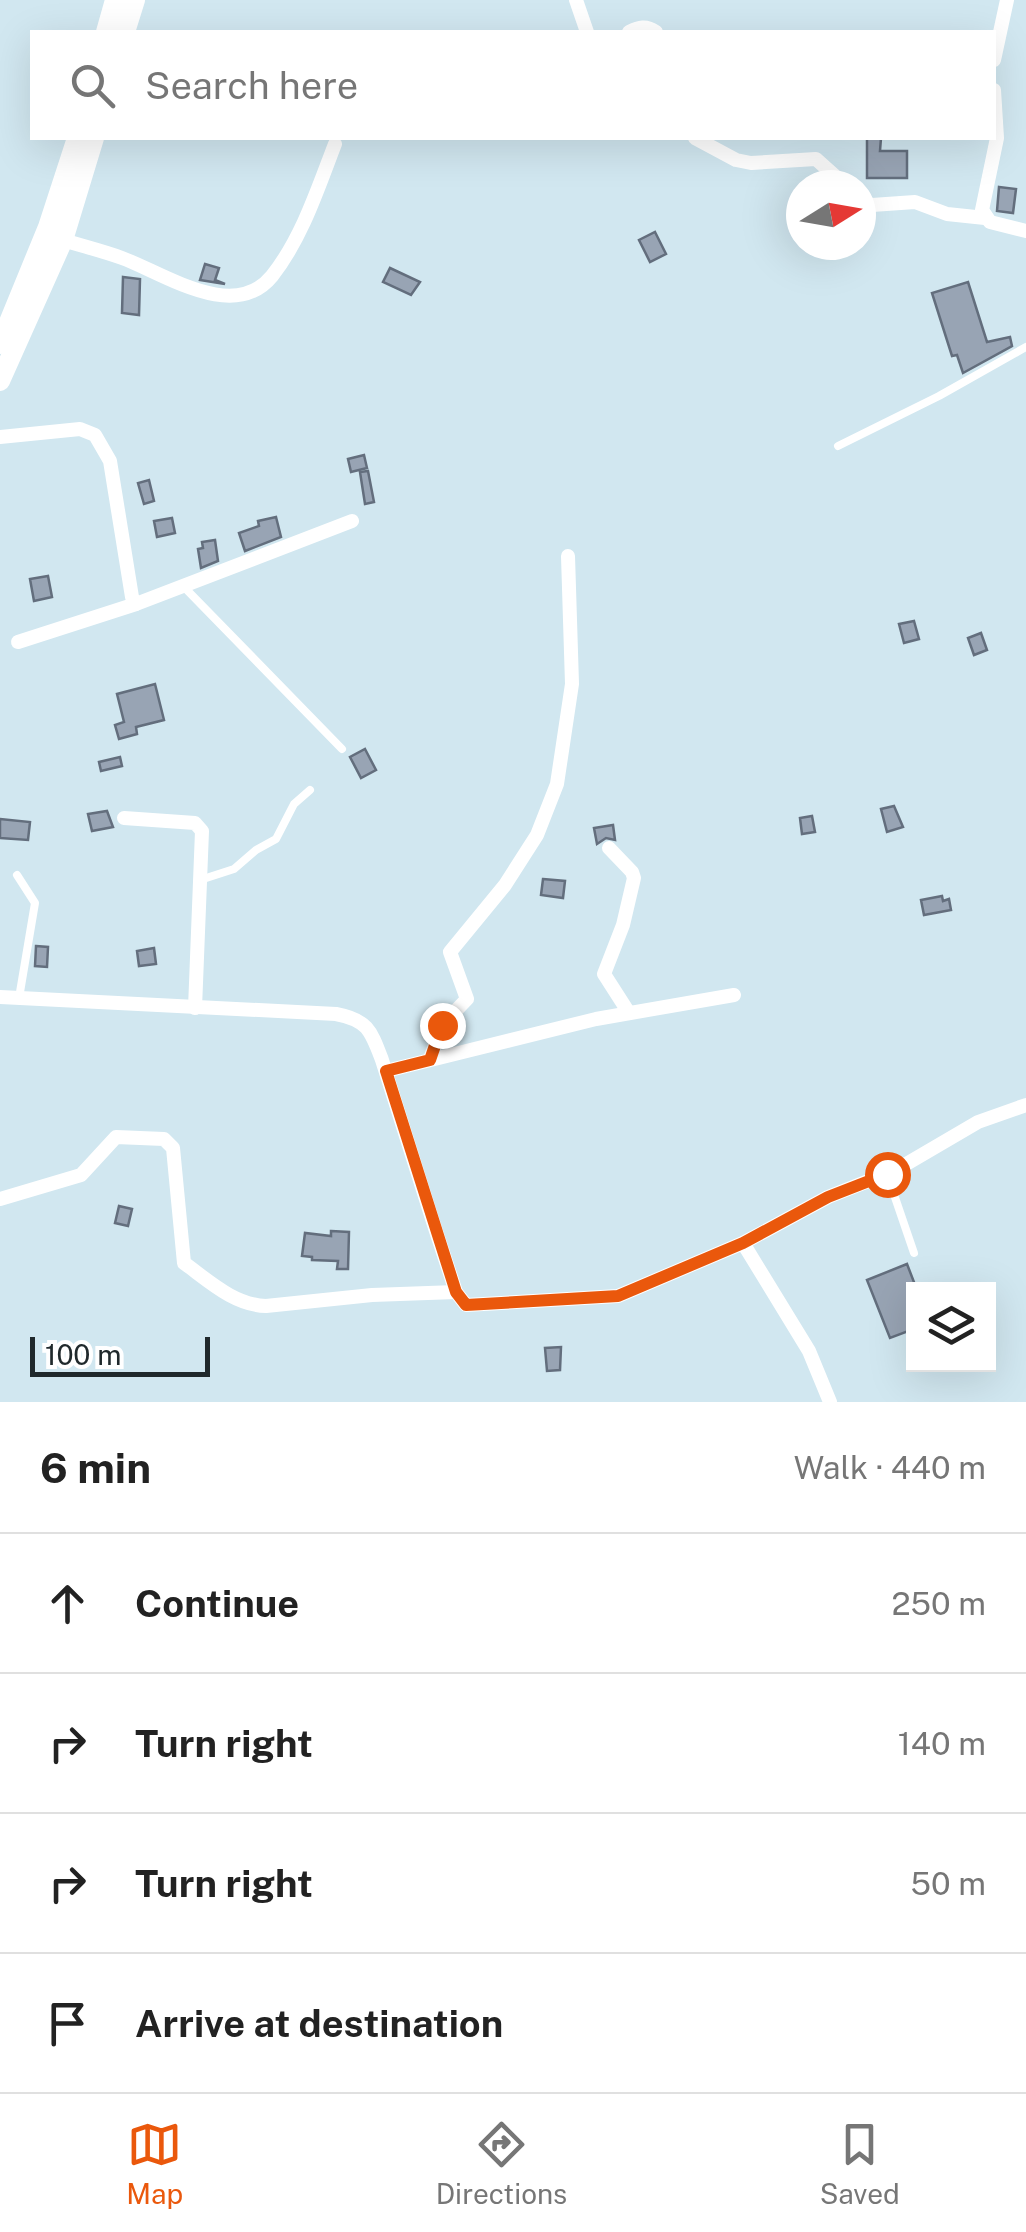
<!DOCTYPE html>
<html lang="en">
<head>
<meta charset="utf-8">
<style>
  body { margin:0; font-family:"Public Sans",sans-serif; background:#f2f2f2; color:#222 }
  .controls { position:absolute; right:30px; bottom:30px; display:grid; overflow:hidden; border-radius:0px; box-shadow:0 10px 40px #0002 }
  .controls button { width:90px; height:90px; display:grid; place-items:center; padding:0; border:0; border-bottom:2px solid #e0e0e0; background:#fff; color:#222; font:50px sans-serif }
  .compass { position:absolute; left:786px; top:170px; width:90px; height:90px; border-radius:50%; background:#fff; box-shadow:0 10px 40px #0002; rotate:79deg }
  .scale { position:absolute; left:30px; bottom:25px; width:180px; box-sizing:border-box; padding-left:10px; border:5px solid #20292c; border-top:0; font-size:28px; line-height:35px; white-space:nowrap; color:#20292c; -webkit-text-stroke:8px #fff; paint-order:stroke }
  .stop { position:absolute; width:30px; height:30px; margin:-22px; border:8px solid #ea580c; border-radius:50%; background:#fff }
  .stop.end { background:#ea580c; border-color:#fff; box-shadow:0 2px 10px #0008 }
  .list { margin:0; padding:0; list-style:none }
  h2 { display:flex; justify-content:space-between; align-items:center; height:130px; margin:0; padding:0 40px; font-size:42px }
  h2 small { font-size:32px; font-weight:400; color:#767676 }
  .list li { display:grid; grid-template-columns:65px 1fr auto; gap:30px; align-items:center; box-sizing:border-box; height:140px; padding:0 40px; border-top:2px solid #e0e0e0 }
  .list b { display:block; font-size:38px; white-space:nowrap }
  .list em { font-size:32px; font-style:normal; color:#767676 }
  .icon { flex:none; width:55px; height:55px; fill:none; stroke:currentColor; stroke-width:2; stroke-linecap:round; stroke-linejoin:round }
  .map { position:relative; flex:none; width:1026px; height:1402px; overflow:hidden }
  .search { position:absolute; background:#fff; box-shadow:0 10px 40px #0002; left:30px; right:30px; top:30px; height:110px; display:flex; align-items:center; gap:25px; box-sizing:border-box; padding:0 35px; border-radius:0px; color:#767676; font-size:38px }
  .sheet { height:690px; background:#fff }
  nav { display:flex; justify-content:space-around; align-items:center; box-sizing:border-box; height:140px; border-top:2px solid #e0e0e0; background:#fff; font-size:28px; color:#767676 }
  nav a { display:grid; justify-items:center; gap:5px }
  nav .on { color:#ea580c }
  .map>svg:first-child { display:block }
</style>
</head>
<body>
<div class="map">
<svg width="1026" height="1402" viewBox="0 0 1026 1402">
  <rect width="100%" height="100%" fill="#d1e7f0"/>
  <g fill="#98a4b4" stroke="#636e7d" stroke-width="2.5">
    <path d="M 867,138 L 881,138 L 880,151 L 907,151 L 907,178 L 867,178 Z"/>
    <path d="M 999,187 L 1016,189 L 1013,213 L 997,211 Z"/>
    <path d="M 655,232 L 666,254 L 650,262 L 639,240 Z"/>
    <path d="M 205,264 L 219,268 L 215,280 L 225,284 L 200,280 Z"/>
    <path d="M 390,268 L 420,282 L 411,295 L 383,282 Z"/>
    <path d="M 123,277 L 140,279 L 139,315 L 122,313 Z"/>
    <path d="M 968,282 L 987,342 L 1010,337 L 1012,346 L 963,373 L 957,355 L 952,356 L 932,293 Z"/>
    <path d="M 364,455 L 367,468 L 351,472 L 348,459 Z"/>
    <path d="M 368,471 L 374,502 L 365,504 L 360,472 Z"/>
    <path d="M 149,480 L 154,501 L 144,504 L 138,483 Z"/>
    <path d="M 276,517 L 281,537 L 245,551 L 239,533 L 259,526 L 258,521 Z"/>
    <path d="M 172,518 L 175,533 L 157,537 L 154,521 Z"/>
    <path d="M 215,540 L 218,561 L 201,568 L 198,549 L 203,548 L 202,542 Z"/>
    <path d="M 48,576 L 52,597 L 34,601 L 30,579 Z"/>
    <path d="M 914,621 L 919,639 L 904,643 L 899,624 Z"/>
    <path d="M 981,633 L 987,650 L 974,655 L 968,638 Z"/>
    <path d="M 155,684 L 164,720 L 136,727 L 137,734 L 119,739 L 115,725 L 124,722 L 117,694 Z"/>
    <path d="M 365,749 L 376,770 L 361,778 L 350,757 Z"/>
    <path d="M 120,757 L 122,766 L 101,771 L 99,762 Z"/>
    <path d="M 894,806 L 903,827 L 887,832 L 881,809 Z"/>
    <path d="M 107,811 L 113,827 L 92,831 L 88,814 Z"/>
    <path d="M 812,816 L 815,832 L 802,834 L 800,818 Z"/>
    <path d="M 0,819 L 30,822 L 28,840 L 0,838 Z"/>
    <path d="M 613,825 L 615,840 L 606,838 L 597,844 L 594,828 Z"/>
    <path d="M 543,879 L 565,881 L 563,898 L 541,895 Z"/>
    <path d="M 942,896 L 943,901 L 949,899 L 951,910 L 924,915 L 921,900 Z"/>
    <path d="M 36,946 L 48,947 L 47,967 L 35,966 Z"/>
    <path d="M 154,948 L 156,964 L 139,966 L 137,951 Z"/>
    <path d="M 119,1206 L 132,1209 L 128,1226 L 115,1223 Z"/>
    <path d="M 331,1231 L 349,1232 L 348,1269 L 337,1269 L 338,1261 L 312,1260 L 312,1257 L 302,1256 L 305,1233 L 331,1236 Z"/>
    <path d="M 907,1264 L 917,1290 L 914,1290 L 914,1329 L 890,1338 L 867,1280 Z"/>
    <path d="M 561,1347 L 560,1370 L 547,1371 L 545,1348 Z"/>
  </g>
  <g fill="none" stroke-linecap="round" stroke-linejoin="round">
    <g stroke="#fff" stroke-width="8">
      <path d="M 838,446 L 939,396 L 1026,347"/>
      <path d="M 184,587 L 342,749"/>
      <path d="M 17,875 L 35,903 L 19,998"/>
      <path d="M 200,880 L 234,869 L 256,850 L 276,839 L 294,804 L 310,790"/>
      <path d="M 887,1174 L 914,1253"/>
    </g>
    <g stroke="#fff" stroke-width="14">
      <path d="M 576,0 L 587,32"/>
      <path d="M 629,32 C 639,27 646,25 656,32"/>
      <path d="M 994,60 L 1007,0"/>
      <path d="M 994,90 L 997,138 L 982,210 L 990,222 L 1026,231"/>
      <path d="M 695,138 L 736,160 L 751,163 L 816,159 L 845,185"/>
      <path d="M 861,201 L 872,205 L 915,202 L 947,214 L 985,218"/>
      <path d="M 63,240 C 82,246 103,251 122,258 C 163,273 234,323 272,276 C 302,238 318,188 335,144"/>
      <path d="M 0,437 L 80,429 L 95,435 L 110,461 L 132,597 L 136,604 L 352,521"/>
      <path d="M 18,642 L 136,604"/>
      <path d="M 124,818 L 195,823 L 202,831 L 195,1008"/>
      <path d="M 609,848 L 632,872 L 634,878 L 623,925 L 604,974 L 629,1013"/>
      <path d="M 0,997 L 336,1014 C 368,1020 371,1031 382,1060 L 434,1225 L 456,1292 L 466,1305 L 618,1296 L 743,1243 L 828,1197 L 896,1170 L 978,1122 L 1026,1105"/>
      <path d="M 430,1059 L 442,1025 L 467,999 L 450,952 L 505,885 L 537,835 L 557,784 L 572,684 L 568,556"/>
      <path d="M 386,1071 L 596,1019 L 734,995"/>
      <path d="M 0,1199 L 81,1175 L 116,1137 L 164,1139 L 173,1148 L 184,1263 C 209,1281 234,1305 266,1306 L 372,1295 L 456,1292"/>
      <path d="M 743,1243 L 809,1351 L 830,1402"/>
    </g>
    <g stroke="#fff" stroke-width="20">
      <path d="M 106,32 L 115,0"/>
      <path d="M 125,32 L 135,0"/>
      <path d="M 0,344 L 48,227 L 77,138"/>
      <path d="M 0,381 L 63,240 L 94,138"/>
    </g>
  </g>
  <g fill="none" stroke-linecap="round" stroke-linejoin="round">
    <path stroke="#ea580c" stroke-width="12" d="M 442,1025 L 430,1060 L 386,1071 L 456,1292 L 466,1305 L 618,1296 L 743,1243 L 828,1197 L 887,1174"/>
  </g>
</svg>
<div class="controls">
<button><svg class="icon" aria-label="layers" viewBox="0 0 24 24"><path d="M12 4l9 5-9 5-9-5zM3 14l9 5 9-5"/></svg></button>
</div>
<svg class="compass" viewBox="-18 -18 36 36"><path d="M0-13l5 13h-10z" fill="#e53935"/><path d="M0 13l5-13h-10z" fill="#767676"/></svg>
<div class="scale">100 m</div>
<div class="stop" style="left:887px;top:1174px"></div>
<div class="stop end" style="left:442px;top:1025px"></div>
<div class="search"><svg class="icon" aria-label="search" viewBox="0 0 24 24"><circle cx="10" cy="10" r="6"/><path d="M15 15l6 6"/></svg>Search here</div>
</div>
<section class="sheet">
<h2>6 min<small>Walk · 440 m</small></h2>
<ul class="list">
<li><svg class="icon" aria-label="ahead" viewBox="0 0 24 24"><path d="M12 20V5M6 11l6-6 6 6"/></svg><div><b>Continue</b></div><em>250 m</em></li>
<li><svg class="icon" aria-label="right" viewBox="0 0 24 24"><path d="M7 20v-9h11M14 6l5 5-5 5"/></svg><div><b>Turn right</b></div><em>140 m</em></li>
<li><svg class="icon" aria-label="right" viewBox="0 0 24 24"><path d="M7 20v-9h11M14 6l5 5-5 5"/></svg><div><b>Turn right</b></div><em>50 m</em></li>
<li><svg class="icon" aria-label="arrive" viewBox="0 0 24 24"><path d="M6 21V4h12l-3 4 3 4H6"/></svg><div><b>Arrive at destination</b></div></li>
</ul>
</section>
<nav>
<a class="on"><svg class="icon" aria-label="map" viewBox="0 0 24 24"><path d="M3 6l6-2 6 2 6-2v14l-6 2-6-2-6 2zM9 4v14M15 6v14"/></svg>Map</a>
<a><svg class="icon" aria-label="directions" viewBox="0 0 24 24"><path d="M12 3l9 9-9 9-9-9zM9 14v-3h6M13 9l2 2-2 2"/></svg>Directions</a>
<a><svg class="icon" aria-label="saved" viewBox="0 0 24 24"><path d="M7 4h10v16l-5-4-5 4z"/></svg>Saved</a>
</nav>
</body>
</html>
